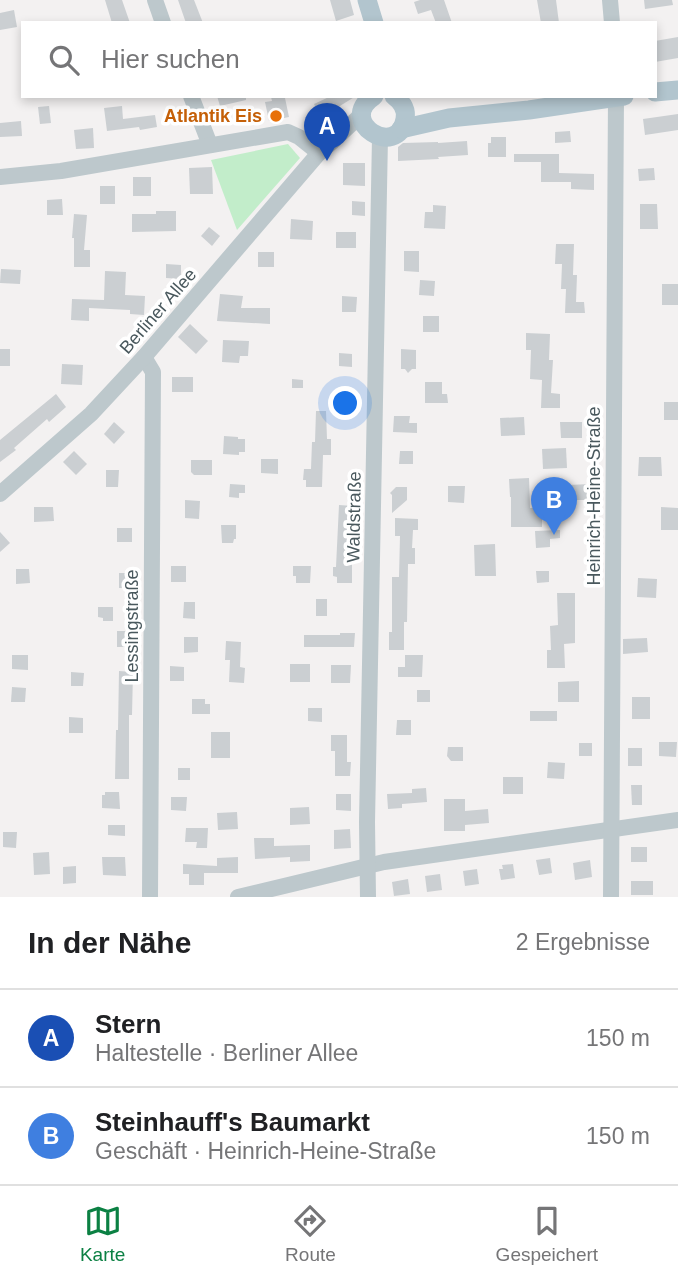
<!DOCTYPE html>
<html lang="de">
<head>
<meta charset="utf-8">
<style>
  body { margin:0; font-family:Helvetica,sans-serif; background:#f6f6f6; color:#202124 }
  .you { position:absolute; left:346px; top:404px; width:24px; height:24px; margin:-18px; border:5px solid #fff; border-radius:50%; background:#1a73e8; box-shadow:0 0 0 10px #1a73e833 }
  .badge { display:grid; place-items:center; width:46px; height:46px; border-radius:50%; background:#0b8043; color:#fff; font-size:23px; font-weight:700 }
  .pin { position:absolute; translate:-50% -58px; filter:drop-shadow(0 2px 4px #0008) }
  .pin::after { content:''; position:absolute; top:37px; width:24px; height:21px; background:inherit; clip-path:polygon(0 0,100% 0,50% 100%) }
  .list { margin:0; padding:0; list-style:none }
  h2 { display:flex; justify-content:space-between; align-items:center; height:91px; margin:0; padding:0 28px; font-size:30px }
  h2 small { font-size:23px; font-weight:400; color:#757577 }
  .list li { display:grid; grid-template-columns:46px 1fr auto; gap:21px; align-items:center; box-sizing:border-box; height:98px; padding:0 28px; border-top:2px solid #e0e0e0 }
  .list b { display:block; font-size:26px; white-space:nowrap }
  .list p { margin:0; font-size:23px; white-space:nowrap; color:#757577 }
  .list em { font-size:23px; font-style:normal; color:#757577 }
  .icon { flex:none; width:38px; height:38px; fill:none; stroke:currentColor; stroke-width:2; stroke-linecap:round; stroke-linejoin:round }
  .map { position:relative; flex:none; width:678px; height:897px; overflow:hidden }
  .search { position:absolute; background:#fff; box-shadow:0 4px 10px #0003; left:21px; right:21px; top:21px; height:77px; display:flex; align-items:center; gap:18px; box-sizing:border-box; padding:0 24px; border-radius:0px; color:#757577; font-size:26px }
  .sheet { height:287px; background:#fff }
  nav { display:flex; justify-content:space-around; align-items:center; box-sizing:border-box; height:98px; border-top:2px solid #e0e0e0; background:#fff; font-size:19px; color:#757577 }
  nav a { display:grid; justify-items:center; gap:4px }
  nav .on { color:#0b8043 }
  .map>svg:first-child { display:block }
</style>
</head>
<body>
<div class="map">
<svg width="678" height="897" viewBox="0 0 678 897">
  <rect width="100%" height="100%" fill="#f3f1f1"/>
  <path fill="#c2edca" d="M 288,144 L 300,158 L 237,230 L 211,160 Z"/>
  <g fill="#cbcfd2">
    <path d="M 105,0 L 122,0 L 130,23 L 112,23 Z"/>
    <path d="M 178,0 L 194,0 L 203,23 L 186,23 Z"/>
    <path d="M 330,0 L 350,0 L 354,15 L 336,21 Z"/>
    <path d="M 420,0 L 444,0 L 452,23 L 436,23 L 431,10 L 418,14 L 414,2 Z"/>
    <path d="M 537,0 L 556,0 L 559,23 L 541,23 Z"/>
    <path d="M 644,0 L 672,0 L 673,5 L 645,9 Z"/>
    <path d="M 14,10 L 17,27 L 0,30 L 0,13 Z"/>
    <path d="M 678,37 L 678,58 L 655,62 L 655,41 Z"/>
    <path d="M 217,96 L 246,96 L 246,100 L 220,106 Z"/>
    <path d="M 283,96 L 283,98 L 285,98 L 289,117 L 269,121 L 265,102 L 272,101 L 271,97 Z"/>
    <path d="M 331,96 L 356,96 L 335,109 L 319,114 L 314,104 Z"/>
    <path d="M 49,106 L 51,123 L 40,124 L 38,107 Z"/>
    <path d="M 122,106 L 123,119 L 155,115 L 157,127 L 140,130 L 139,127 L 107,131 L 104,108 Z"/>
    <path d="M 678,114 L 678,130 L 645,135 L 643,119 Z"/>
    <path d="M 21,121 L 22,136 L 0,137 L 0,123 Z"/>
    <path d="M 93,128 L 94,148 L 76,149 L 74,130 Z"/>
    <path d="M 570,131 L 571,142 L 555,143 L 555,132 Z"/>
    <path d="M 491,137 L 506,137 L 506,157 L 488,157 L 488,143 L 491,143 Z"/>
    <path d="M 467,141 L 468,155 L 438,157 L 439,159 L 398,161 L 398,147 L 403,143 L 438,142 L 438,143 Z"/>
    <path d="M 514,154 L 559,154 L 559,173 L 594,174 L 594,190 L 571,189 L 571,182 L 541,182 L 541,162 L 514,162 Z"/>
    <path d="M 343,163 L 365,163 L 365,186 L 343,185 Z"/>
    <path d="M 212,167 L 213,194 L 190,194 L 189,168 Z"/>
    <path d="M 654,168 L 655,180 L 639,181 L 638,169 Z"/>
    <rect x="133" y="177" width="18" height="19"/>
    <rect x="100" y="186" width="15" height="18"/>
    <path d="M 62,199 L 63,215 L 47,215 L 47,200 Z"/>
    <path d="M 352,201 L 365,202 L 365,216 L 352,215 Z"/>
    <path d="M 640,204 L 657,204 L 658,229 L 640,229 Z"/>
    <path d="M 433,205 L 446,206 L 445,229 L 424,228 L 425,212 L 433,212 Z"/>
    <path d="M 156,211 L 176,211 L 176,231 L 132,232 L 132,214 L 156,214 Z"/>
    <path d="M 74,214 L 87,215 L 84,250 L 90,250 L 90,267 L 74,267 L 74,238 L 72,238 Z"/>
    <path d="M 291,219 L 313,221 L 312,240 L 290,239 Z"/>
    <path d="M 209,227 L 220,236 L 212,246 L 201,236 Z"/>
    <rect x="336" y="232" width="20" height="16"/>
    <path d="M 556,244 L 574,244 L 573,275 L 577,275 L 576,302 L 584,302 L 585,313 L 565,313 L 566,289 L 561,289 L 562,264 L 555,264 Z"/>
    <path d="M 404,251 L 419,251 L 419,272 L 404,271 Z"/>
    <rect x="258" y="252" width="16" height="15"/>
    <path d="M 166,264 L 181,265 L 181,279 L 166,278 Z"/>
    <path d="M 1,269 L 21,270 L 20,284 L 0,283 Z"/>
    <path d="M 105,271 L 126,272 L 125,295 L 145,296 L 144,315 L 130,314 L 130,310 L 89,308 L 89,321 L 71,320 L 72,299 L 104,300 Z"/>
    <path d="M 420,280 L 435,281 L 434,296 L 419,295 Z"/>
    <rect x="662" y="284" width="16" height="21"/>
    <path d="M 220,294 L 243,296 L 241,308 L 270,308 L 270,324 L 217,321 Z"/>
    <path d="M 342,296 L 357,297 L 356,312 L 342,312 Z"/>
    <rect x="423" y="316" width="16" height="16"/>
    <path d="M 190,324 L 208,341 L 196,354 L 178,337 Z"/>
    <path d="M 526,333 L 550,334 L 549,360 L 553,360 L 551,393 L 560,394 L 560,408 L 541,408 L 542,380 L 530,379 L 531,350 L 526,350 Z"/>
    <path d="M 223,340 L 249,341 L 248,356 L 240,356 L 239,363 L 222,362 Z"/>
    <rect x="0" y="349" width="10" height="17"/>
    <path d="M 401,349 L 416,350 L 416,369 L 412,369 L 408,373 L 405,369 L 401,369 Z"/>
    <path d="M 339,353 L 352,354 L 352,367 L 339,366 Z"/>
    <path d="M 62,364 L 83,365 L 82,385 L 61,384 Z"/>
    <rect x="172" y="377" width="21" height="15"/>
    <path d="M 292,379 L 303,380 L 303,388 L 292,388 Z"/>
    <path d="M 425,382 L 442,382 L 442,394 L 447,394 L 448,403 L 425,403 Z"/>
    <path d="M 56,394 L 66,407 L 49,422 L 47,419 L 14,448 L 16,450 L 0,462 L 0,440 Z"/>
    <rect x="664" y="402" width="14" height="18"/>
    <path d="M 316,411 L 326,411 L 327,439 L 331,439 L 331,455 L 323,455 L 322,487 L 306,487 L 306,480 L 303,480 L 304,469 L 311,469 L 312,442 L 315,442 Z"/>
    <path d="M 394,416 L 410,416 L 409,423 L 417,423 L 417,433 L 393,432 Z"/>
    <path d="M 524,417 L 525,435 L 501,436 L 500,418 Z"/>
    <path d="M 114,422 L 125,432 L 114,444 L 104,434 Z"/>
    <path d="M 560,422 L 582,422 L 582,438 L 561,438 Z"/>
    <path d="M 224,436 L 238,437 L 238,439 L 245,439 L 245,452 L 239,452 L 239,455 L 223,454 Z"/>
    <path d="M 566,448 L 567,468 L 543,469 L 542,449 Z"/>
    <path d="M 74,451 L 87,464 L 76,475 L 63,462 Z"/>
    <path d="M 400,451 L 413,451 L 413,464 L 399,464 Z"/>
    <path d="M 639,457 L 661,457 L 662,476 L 638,476 Z"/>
    <path d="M 261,459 L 278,459 L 278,474 L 261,473 Z"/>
    <path d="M 191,460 L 212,460 L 212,475 L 194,475 L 191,472 Z"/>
    <path d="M 106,470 L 119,470 L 118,487 L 106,487 Z"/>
    <path d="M 529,478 L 530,508 L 542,508 L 542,527 L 511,527 L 511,497 L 510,497 L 509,479 Z"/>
    <path d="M 230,484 L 245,485 L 245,493 L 239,493 L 239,498 L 229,497 Z"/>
    <path d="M 591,484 L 592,500 L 568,500 L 568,485 Z"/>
    <path d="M 448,486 L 465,486 L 464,503 L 448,502 Z"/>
    <path d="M 396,487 L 407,487 L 407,500 L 392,513 L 392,495 L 390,493 Z"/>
    <path d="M 185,500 L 200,501 L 199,519 L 185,518 Z"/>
    <path d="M 339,505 L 353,506 L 352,533 L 355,533 L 355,556 L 352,556 L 352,583 L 337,583 L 337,577 L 333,576 L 333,567 L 336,567 Z"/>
    <path d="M 34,507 L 53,507 L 54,521 L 34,522 Z"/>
    <path d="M 661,507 L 678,508 L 678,530 L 661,530 Z"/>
    <path d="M 395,518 L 418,519 L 418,530 L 413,530 L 412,548 L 415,548 L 415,564 L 408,564 L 407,622 L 404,622 L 404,650 L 389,650 L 389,632 L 392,632 L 392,577 L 399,577 L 400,536 L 395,536 Z"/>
    <path d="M 221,525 L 236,525 L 236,539 L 234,539 L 233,543 L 222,543 Z"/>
    <rect x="117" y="528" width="15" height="14"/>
    <path d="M 560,530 L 560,538 L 550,539 L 550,547 L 536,548 L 535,531 Z"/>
    <path d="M 0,532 L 10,543 L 0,552 Z"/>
    <path d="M 495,544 L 496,576 L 475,576 L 474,545 Z"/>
    <rect x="171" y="566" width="15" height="16"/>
    <path d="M 293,566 L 311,566 L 310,583 L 296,583 L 296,576 L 293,576 Z"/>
    <path d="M 16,569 L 29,569 L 30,583 L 16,584 Z"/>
    <path d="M 536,571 L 549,571 L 549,582 L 537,583 Z"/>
    <rect x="119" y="573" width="15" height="15"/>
    <path d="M 638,578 L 657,579 L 656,598 L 637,597 Z"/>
    <path d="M 557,593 L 575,593 L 575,643 L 564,644 L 565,668 L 547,668 L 547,650 L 551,650 L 550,626 L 558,625 Z"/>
    <rect x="316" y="599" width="11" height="17"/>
    <path d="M 184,602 L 195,602 L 195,619 L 183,618 Z"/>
    <path d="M 98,607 L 113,607 L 113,621 L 103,621 L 103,618 L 98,617 Z"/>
    <rect x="117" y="631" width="16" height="16"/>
    <path d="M 340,633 L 355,633 L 354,647 L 304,647 L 304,635 L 340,635 Z"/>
    <path d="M 184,637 L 198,637 L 198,652 L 184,653 Z"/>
    <path d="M 647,638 L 648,652 L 623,654 L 623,639 Z"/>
    <path d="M 226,641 L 241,642 L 240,667 L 245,668 L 244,683 L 229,682 L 230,660 L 225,660 Z"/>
    <path d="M 12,655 L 28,655 L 28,670 L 12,669 Z"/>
    <path d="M 405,655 L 423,655 L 422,677 L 398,677 L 398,667 L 405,667 Z"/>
    <rect x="290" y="664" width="20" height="18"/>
    <path d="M 331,665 L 351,665 L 350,683 L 331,683 Z"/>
    <path d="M 170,666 L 184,667 L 184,681 L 170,681 Z"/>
    <path d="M 119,671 L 133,672 L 132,715 L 129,715 L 129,779 L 115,779 L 116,730 L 118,730 Z"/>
    <path d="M 71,672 L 84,673 L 83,686 L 71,686 Z"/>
    <path d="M 579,681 L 579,702 L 558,702 L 558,682 Z"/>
    <path d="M 12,687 L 26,688 L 25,702 L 11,702 Z"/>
    <rect x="417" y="690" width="13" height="12"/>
    <rect x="632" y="697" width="18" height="22"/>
    <path d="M 192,699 L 205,699 L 205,704 L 210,704 L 210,714 L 192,714 Z"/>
    <path d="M 308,708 L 322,708 L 322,722 L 308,721 Z"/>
    <rect x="530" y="711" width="27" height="10"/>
    <path d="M 69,717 L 83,718 L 83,733 L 69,733 Z"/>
    <path d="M 397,720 L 411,720 L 411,735 L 396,735 Z"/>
    <rect x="211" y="732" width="19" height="26"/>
    <path d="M 331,735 L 347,735 L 347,762 L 351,762 L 350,776 L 335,776 L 335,751 L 331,751 Z"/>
    <path d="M 659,742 L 677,742 L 676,757 L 659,756 Z"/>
    <rect x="579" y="743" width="13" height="13"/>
    <path d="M 448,747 L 463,747 L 463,761 L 451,761 L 447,756 Z"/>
    <rect x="628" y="748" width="14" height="18"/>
    <path d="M 548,762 L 565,763 L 564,779 L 547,778 Z"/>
    <rect x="178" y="768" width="12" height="12"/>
    <rect x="503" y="777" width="20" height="17"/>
    <path d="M 631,785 L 642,785 L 642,805 L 632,805 Z"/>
    <path d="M 426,788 L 427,802 L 402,804 L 402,808 L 388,809 L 387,794 L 412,793 L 412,789 Z"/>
    <path d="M 105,792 L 119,792 L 120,809 L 102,808 L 102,795 L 105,795 Z"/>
    <path d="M 336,794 L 351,794 L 351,811 L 336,810 Z"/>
    <path d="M 171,797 L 187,797 L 186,811 L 171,810 Z"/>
    <path d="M 444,799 L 465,799 L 465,811 L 488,809 L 489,823 L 465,825 L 465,831 L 444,831 Z"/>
    <path d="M 309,807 L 310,824 L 290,825 L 290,808 Z"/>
    <path d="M 237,812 L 238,829 L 218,830 L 217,813 Z"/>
    <path d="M 108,825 L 125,825 L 125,836 L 108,835 Z"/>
    <path d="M 186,828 L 208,828 L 207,848 L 196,848 L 197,842 L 185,842 Z"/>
    <path d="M 350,829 L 351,848 L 334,849 L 334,830 Z"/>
    <path d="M 3,832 L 17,832 L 16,848 L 3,847 Z"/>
    <path d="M 254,838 L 274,838 L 274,846 L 310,845 L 310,861 L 290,862 L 290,857 L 255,859 Z"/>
    <rect x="631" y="847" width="16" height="15"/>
    <path d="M 49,852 L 50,874 L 34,875 L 33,853 Z"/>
    <path d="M 102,857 L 125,857 L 126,876 L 103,875 Z"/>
    <path d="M 238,857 L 238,873 L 204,873 L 204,885 L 189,885 L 189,874 L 183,874 L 183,864 L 217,866 L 217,858 Z"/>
    <path d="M 550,858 L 552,873 L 539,875 L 536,860 Z"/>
    <path d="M 590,860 L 592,877 L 575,880 L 573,863 Z"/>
    <path d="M 513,864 L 515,878 L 501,880 L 499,869 L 503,869 L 502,865 Z"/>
    <path d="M 76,866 L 76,883 L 63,884 L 63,867 Z"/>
    <path d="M 477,869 L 479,884 L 465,886 L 463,871 Z"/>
    <path d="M 440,874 L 442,890 L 427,892 L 425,876 Z"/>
    <path d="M 408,879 L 410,894 L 394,896 L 392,882 Z"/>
    <rect x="631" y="881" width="22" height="14"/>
  </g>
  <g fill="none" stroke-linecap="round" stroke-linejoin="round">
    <g stroke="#bdc8cc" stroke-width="16">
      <path d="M 155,0 L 163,23"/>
      <path d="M 610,0 L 612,23"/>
      <path d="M 191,96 L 210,145"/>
      <path d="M 0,177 L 61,171 L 288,132 L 299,137 L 319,153"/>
      <path d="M 144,357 L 153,372 L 150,897"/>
      <path d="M 0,494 L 91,414 L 144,357 L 319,153 L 332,142 L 362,114"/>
      <path d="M 238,897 L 384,862 L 678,820"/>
      <path d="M 368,897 L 367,822 L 380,137"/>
      <path d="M 611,897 L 616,96"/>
    </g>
    <g stroke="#b2c5ce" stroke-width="19">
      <path d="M 367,0 L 374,23"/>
      <path d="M 655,92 L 678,90"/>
      <path d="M 374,96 C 335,122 398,160 405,119 C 407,109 402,102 394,96"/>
      <path d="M 401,129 L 449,118 L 529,110 L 624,96"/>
    </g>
  </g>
  <circle fill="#e8710a" stroke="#fff" stroke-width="2.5" cx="276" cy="116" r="7"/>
  <g text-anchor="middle" stroke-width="7" stroke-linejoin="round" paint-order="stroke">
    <g font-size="18" font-weight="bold" fill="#c56008" stroke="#fff" text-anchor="end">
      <text x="262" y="122">Atlantik Eis</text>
    </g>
    <g font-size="18" fill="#49585d" stroke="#fff">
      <text transform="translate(158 311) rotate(-49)" y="6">Berliner Allee</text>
      <text transform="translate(594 496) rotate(-90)" y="6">Heinrich-Heine-Straße</text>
      <text transform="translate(354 517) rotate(-89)" y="6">Waldstraße</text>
      <text transform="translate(132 626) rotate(-90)" y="6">Lessingstraße</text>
    </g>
  </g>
</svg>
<div class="you"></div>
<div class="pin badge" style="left:327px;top:161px;background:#1a4fb4">A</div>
<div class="pin badge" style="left:554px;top:535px;background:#3f7fe0">B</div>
<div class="search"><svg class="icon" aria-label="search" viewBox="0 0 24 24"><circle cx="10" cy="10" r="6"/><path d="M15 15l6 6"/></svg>Hier suchen</div>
</div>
<section class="sheet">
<h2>In der Nähe<small>2 Ergebnisse</small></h2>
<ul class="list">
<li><span class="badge" style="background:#1a4fb4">A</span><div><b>Stern</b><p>Haltestelle · Berliner Allee</p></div><em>150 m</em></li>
<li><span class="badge" style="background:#3f7fe0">B</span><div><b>Steinhauff's Baumarkt</b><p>Geschäft · Heinrich-Heine-Straße</p></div><em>150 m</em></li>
</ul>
</section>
<nav>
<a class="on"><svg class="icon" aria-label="map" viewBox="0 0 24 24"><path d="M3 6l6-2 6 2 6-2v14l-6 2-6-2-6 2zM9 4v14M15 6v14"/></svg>Karte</a>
<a><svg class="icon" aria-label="directions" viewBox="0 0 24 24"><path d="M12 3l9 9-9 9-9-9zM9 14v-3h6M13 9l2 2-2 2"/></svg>Route</a>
<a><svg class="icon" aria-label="saved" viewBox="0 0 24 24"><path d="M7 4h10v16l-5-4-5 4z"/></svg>Gespeichert</a>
</nav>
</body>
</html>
